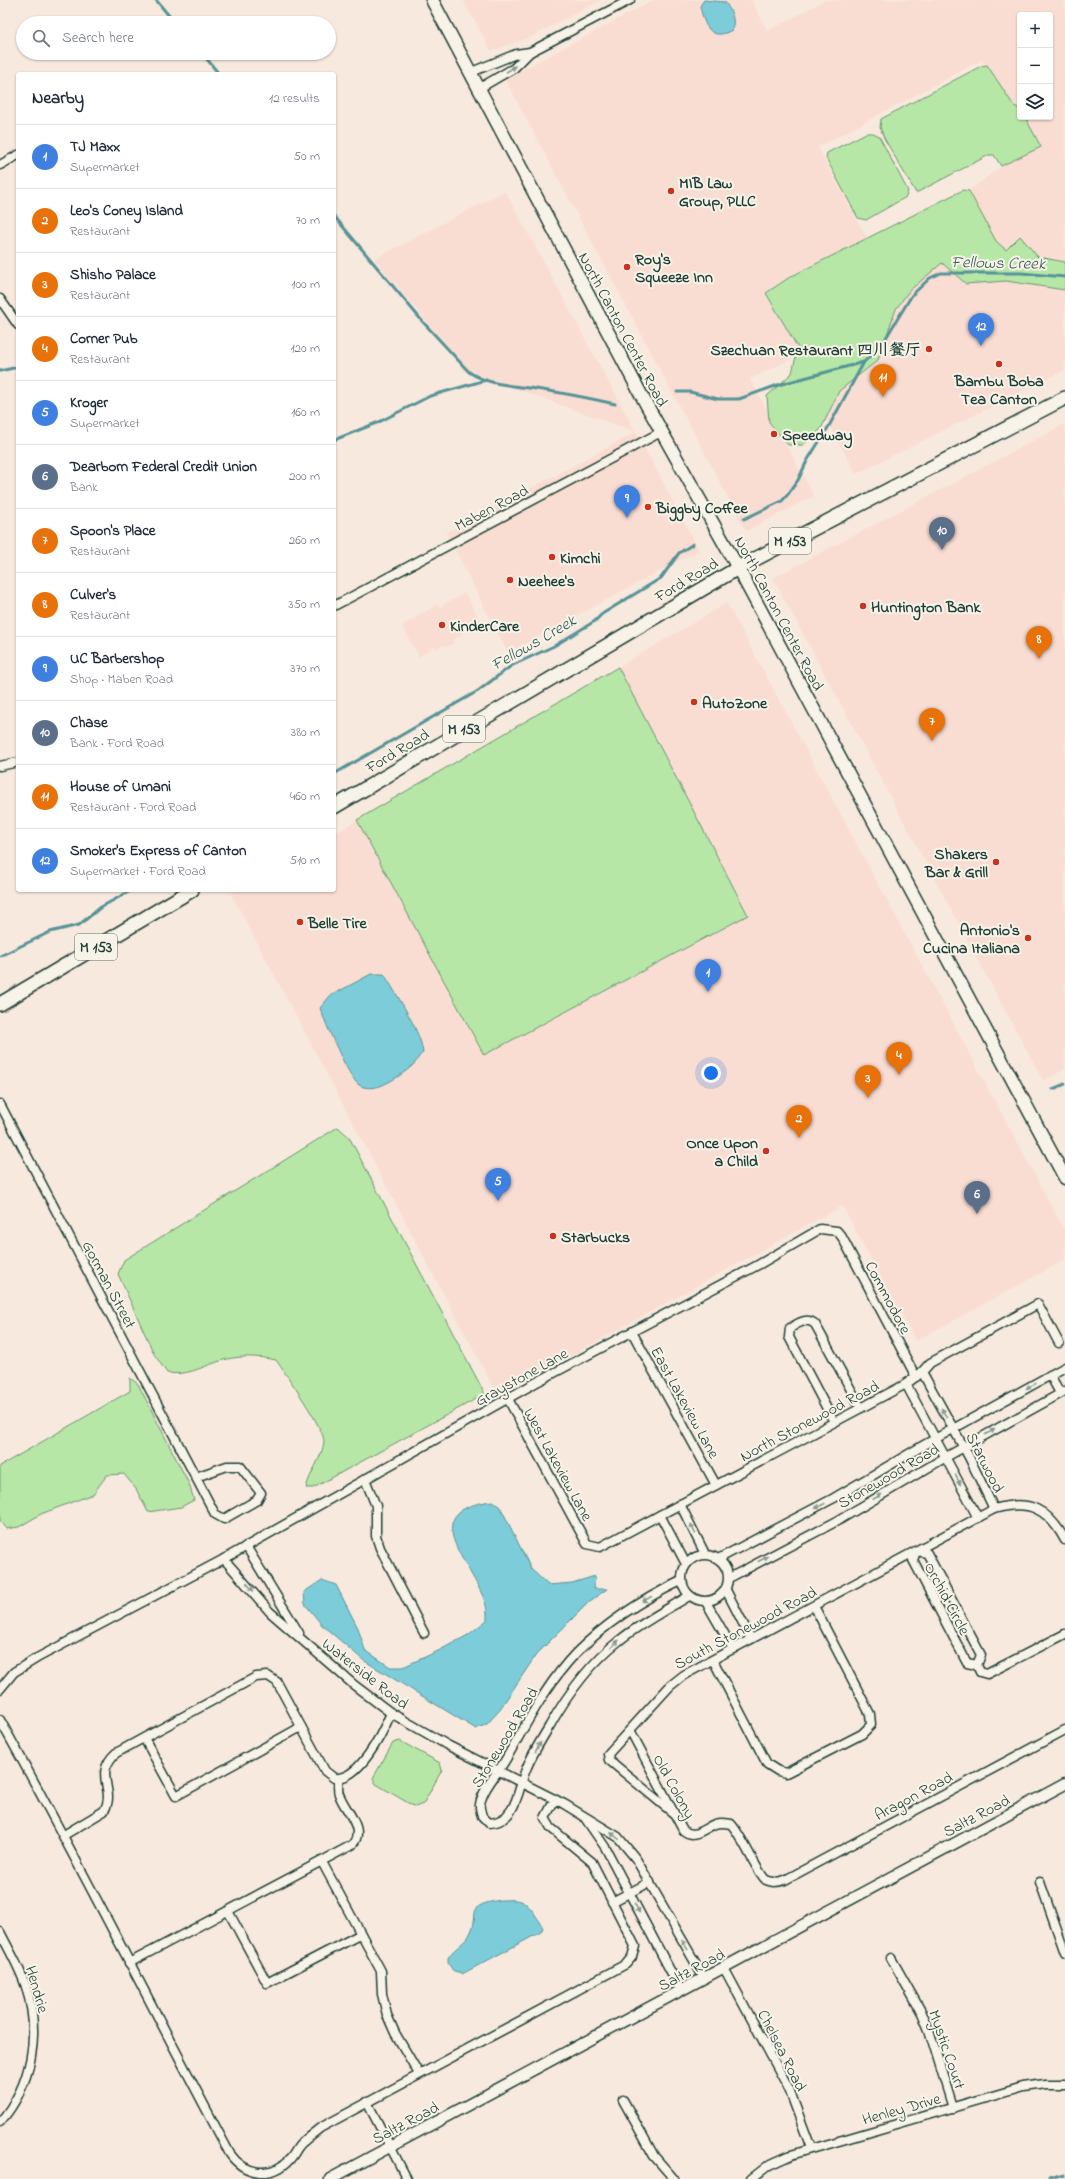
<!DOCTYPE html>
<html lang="en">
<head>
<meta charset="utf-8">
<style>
  body { margin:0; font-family:"Indie Flower","LXGW WenKai TC",sans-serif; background:#f6f6f7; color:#1f2937 }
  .controls { position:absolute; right:12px; top:12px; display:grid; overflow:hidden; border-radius:4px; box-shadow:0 1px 3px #0004 }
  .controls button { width:36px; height:36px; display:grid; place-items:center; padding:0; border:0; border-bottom:1px solid #e0e1e3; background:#fff; color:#1f2937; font:20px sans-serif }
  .you { position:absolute; left:711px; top:1073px; width:14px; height:14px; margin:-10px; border:3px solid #fff; border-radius:50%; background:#1a73e8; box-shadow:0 0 0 6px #1a73e833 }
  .badge { display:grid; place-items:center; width:26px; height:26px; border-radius:50%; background:#db2777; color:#fff; font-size:13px; font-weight:700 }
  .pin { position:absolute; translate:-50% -33px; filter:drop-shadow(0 1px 2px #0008) }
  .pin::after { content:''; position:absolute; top:21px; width:14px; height:12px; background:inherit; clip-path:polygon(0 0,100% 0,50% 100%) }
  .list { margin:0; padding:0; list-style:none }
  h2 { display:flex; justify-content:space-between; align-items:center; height:52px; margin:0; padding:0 16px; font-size:17px }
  h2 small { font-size:13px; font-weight:400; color:#747a83 }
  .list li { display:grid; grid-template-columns:26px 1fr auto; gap:12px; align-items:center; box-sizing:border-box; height:64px; padding:0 16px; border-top:1px solid #e0e1e3 }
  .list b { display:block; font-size:15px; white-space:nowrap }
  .list p { margin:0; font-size:13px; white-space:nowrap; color:#747a83 }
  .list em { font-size:13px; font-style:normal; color:#747a83 }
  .icon { flex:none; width:22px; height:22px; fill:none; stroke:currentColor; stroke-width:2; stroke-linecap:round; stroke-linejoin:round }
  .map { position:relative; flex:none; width:1065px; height:2179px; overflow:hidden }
  .search { position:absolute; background:#fff; box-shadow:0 1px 3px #0004; left:16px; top:16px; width:320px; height:44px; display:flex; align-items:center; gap:10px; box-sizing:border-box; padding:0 14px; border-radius:22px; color:#747a83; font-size:15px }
  .panel { position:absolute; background:#fff; box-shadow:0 1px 3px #0004; left:16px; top:72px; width:320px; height:820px; border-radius:4px }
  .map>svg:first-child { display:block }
</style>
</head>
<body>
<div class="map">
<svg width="1065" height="2179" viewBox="0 0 1065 2179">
  <rect width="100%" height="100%" fill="#f8e9de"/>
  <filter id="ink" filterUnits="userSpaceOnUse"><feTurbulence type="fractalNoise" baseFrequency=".025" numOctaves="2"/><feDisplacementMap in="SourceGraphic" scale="8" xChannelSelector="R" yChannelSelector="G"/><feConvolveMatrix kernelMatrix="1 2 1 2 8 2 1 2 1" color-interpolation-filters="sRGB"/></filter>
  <g filter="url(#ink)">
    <g fill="#f9ddd2" fill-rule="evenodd">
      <path d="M 463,0 L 601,0 L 531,37 L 491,51 Z"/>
      <path d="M 654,0 L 751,0 L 768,31 L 825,0 L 1065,0 L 1065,262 L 1038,257 L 1020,236 L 1006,251 L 996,241 L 969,191 L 1001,166 L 1031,151 L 982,60 L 818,147 L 867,238 L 790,277 L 766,293 L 798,348 L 794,358 L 750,379 L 814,496 L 746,531 L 505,79 ZM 1020,15 L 1050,15 L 1050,117 L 1020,117 Z"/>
      <path d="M 505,191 L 636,432 L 699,550 L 508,653 L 446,533 L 636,432 L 469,372 L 374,259 Z"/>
      <path d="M 942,263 L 966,284 L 1006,281 L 1065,290 L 1065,370 L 856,474 L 826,418 L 839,391 L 878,360 L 896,309 L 909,291 Z"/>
      <path d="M 1065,424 L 1065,1069 L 1043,1081 L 773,578 Z"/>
      <path d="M 465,593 L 482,624 L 461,633 L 462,635 L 453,640 L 454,643 L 446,647 L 444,645 L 436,649 L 434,647 L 419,657 L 402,626 L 438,604 L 439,607 Z"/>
      <path d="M 727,603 L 1065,1231 L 1065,1260 L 916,1341 L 842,1206 L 498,1396 L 231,894 L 238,890 L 334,890 L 334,834 L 357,820 L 484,1055 L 748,915 L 618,667 Z"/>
    </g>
    <g fill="#b6e7a7" stroke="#6a926e">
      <path d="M 987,65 L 1014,106 L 1020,109 L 1020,117 L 1025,117 L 1041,147 L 1001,166 L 994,155 L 989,155 L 916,193 L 884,138 L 880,127 L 881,119 L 981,66 Z"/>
      <path d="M 866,133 L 873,133 L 879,136 L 908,191 L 906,197 L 866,220 L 858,218 L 826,158 L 827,153 Z"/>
      <path d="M 963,190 L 969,191 L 996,241 L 1006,250 L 1020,236 L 1038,257 L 1065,262 L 1065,290 L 1006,281 L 966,284 L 942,263 L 909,291 L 896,309 L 878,360 L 839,391 L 821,429 L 803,445 L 788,445 L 769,422 L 767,396 L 792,373 L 798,348 L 766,293 L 790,277 Z"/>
      <path d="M 618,667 L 748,915 L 484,1055 L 357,820 Z"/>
      <path d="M 338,1127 L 349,1137 L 485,1394 L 313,1488 L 306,1488 C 310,1472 322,1458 324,1442 C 325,1429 285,1373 276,1360 C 257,1356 236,1355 217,1362 C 200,1368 186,1376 167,1373 L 154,1354 L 118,1274 L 124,1260 Z"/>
      <path d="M 130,1378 L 138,1384 L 189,1484 L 194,1500 L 181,1507 L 148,1512 L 136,1489 L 124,1474 L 107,1475 L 93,1494 L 41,1514 L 19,1527 L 6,1529 L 0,1521 L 0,1466 L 130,1391 Z"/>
      <path d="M 400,1741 L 440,1763 L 442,1770 L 423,1804 L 415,1807 L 376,1784 L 373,1778 L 393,1743 Z"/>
    </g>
    <g fill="#7dccd9" stroke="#579397">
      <path d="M 704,0 L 725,2 C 731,11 736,19 732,30 C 711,42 704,26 700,6 Z"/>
      <path d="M 371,974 L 384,974 C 396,994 421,1031 423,1053 C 418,1056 418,1060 414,1064 C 406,1072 391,1082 380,1086 C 373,1088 366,1089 359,1085 C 348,1077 325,1022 320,1008 L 330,996 Z"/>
      <path d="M 492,1501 L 500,1506 L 531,1569 L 548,1585 L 572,1583 L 595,1576 L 594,1589 L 607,1589 L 590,1601 L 536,1655 L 498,1712 L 487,1724 L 476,1729 L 363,1660 L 322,1625 L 305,1604 L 304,1592 L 322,1580 L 336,1585 L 358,1628 L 365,1650 L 390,1667 L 403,1667 L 438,1651 L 468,1635 L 487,1620 C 487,1614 487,1607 485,1602 C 472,1563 413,1511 492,1501 Z"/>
      <path d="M 501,1900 C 507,1900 515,1899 521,1901 C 529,1903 539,1920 543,1928 L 541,1932 L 462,1974 L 454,1972 L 448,1963 L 448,1958 C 453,1949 462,1945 468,1937 C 483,1914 461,1906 501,1900 Z"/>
    </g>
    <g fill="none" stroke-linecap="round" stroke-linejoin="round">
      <g stroke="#579397" stroke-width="3">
        <path d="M 156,0 L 175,23"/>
        <path d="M 202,53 L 219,74"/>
        <path d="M 334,216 L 423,322 L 469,372 C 490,386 513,385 536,389 C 563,393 589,398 615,404"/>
        <path d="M 0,371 L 18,367"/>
        <path d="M 677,392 L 690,392 L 718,399 L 739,399 L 778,385 L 864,362"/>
        <path d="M 334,440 L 379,422 L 430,396 L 486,380"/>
        <path d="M 744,519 L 782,501 L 789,493 L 798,480 L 807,461 L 829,426 L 864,362 L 881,346 L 912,295 L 930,278 L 941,273 L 1021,273 L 1065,277"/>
        <path d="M 334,774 L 478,691 L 511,666 L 554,646 L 595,621 L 602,614 L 661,578 L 679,553 L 693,544"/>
        <path d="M 0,956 L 50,932 L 79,925 L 101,907 L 132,890"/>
        <path d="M 1053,1089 L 1065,1084"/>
        <path d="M 1050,2179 L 1065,2175"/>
      </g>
      <g stroke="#1f3d34" stroke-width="11">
        <g id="minor">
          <path d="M 530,52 L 630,0"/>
          <path d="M 469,73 L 516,54 L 530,52 L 514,68 L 478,89"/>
          <path d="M 0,165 L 18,155"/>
          <path d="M 0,299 L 18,325"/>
          <path d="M 334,606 L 661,432"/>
          <path d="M 0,766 L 18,762"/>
          <path d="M 0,1104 L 215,1514 L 224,1519 L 257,1500 L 261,1493 L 240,1466 L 227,1466 L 196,1477"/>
          <path d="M 632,1332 L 716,1485"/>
          <path d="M 922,1372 L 969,1457 L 994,1509"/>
          <path d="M 1050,1375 L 1060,1393"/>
          <path d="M 906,1384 L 978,1518"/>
          <path d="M 508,1399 L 587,1544 L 600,1547 L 906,1384 L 922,1372 L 930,1363 L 1038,1304 L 1059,1343"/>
          <path d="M 834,1422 L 789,1337 L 790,1328 C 799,1323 806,1317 815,1324 L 861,1408"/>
          <path d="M 365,1479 L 376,1506 L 376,1536 L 380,1548 L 424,1633"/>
          <path d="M 680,1504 L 705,1554"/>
          <path d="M 660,1515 L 686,1564"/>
          <path d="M 246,1546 L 299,1633"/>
          <path d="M 916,1551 L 927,1553 L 981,1655 L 977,1665 L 967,1663 L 913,1560 Z"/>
          <circle cx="705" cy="1578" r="23"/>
          <path d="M 224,1559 L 270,1612 L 354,1685 L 391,1713 L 449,1746 L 564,1804 L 618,1837 L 636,1859 L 704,1978"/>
          <path d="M 718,1559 L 834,1498 L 924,1445 L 1065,1367"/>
          <path d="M 729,1578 L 839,1520 L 946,1457 L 1065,1391"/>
          <path d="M 681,1581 C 643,1599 607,1622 576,1653 C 547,1683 527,1723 506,1759 C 498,1773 483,1788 480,1804 C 479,1807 481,1812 482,1816 L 489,1823 C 518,1822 518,1786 527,1767 C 533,1753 541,1740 549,1727 C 567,1695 590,1663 620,1640 C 641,1623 666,1610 689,1596"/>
          <path d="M 726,1590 L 751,1639"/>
          <path d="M 706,1602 L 733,1649"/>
          <path d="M 713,1660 L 767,1764 L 778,1771 L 786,1773 L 862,1734 L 871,1725 L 870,1714 L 814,1606"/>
          <path d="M 977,1665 L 980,1672 L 987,1674 L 1065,1634"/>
          <path d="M 0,1689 L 14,1672 L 37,1658 L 224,1559 L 535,1383 L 758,1265 L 820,1229 L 837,1231 L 842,1237 L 916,1377"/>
          <path d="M 0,1720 C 80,1863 153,2010 230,2154 C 245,2175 272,2179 290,2159 C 295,2154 297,2146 303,2142 C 308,2137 314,2133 320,2128 L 626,1964 L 632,1957 L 635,1946 L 592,1862 L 551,1828 L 545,1818 L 555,1799"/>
          <path d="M 630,1730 L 683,1830 C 694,1840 704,1828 715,1824 C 720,1822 726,1823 731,1824 C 743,1837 757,1873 766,1880 C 772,1883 779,1882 785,1880 L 1065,1730"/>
          <path d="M 144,1738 L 176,1796 L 301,1727"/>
          <path d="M 673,1813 L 609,1760 L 608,1754 L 670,1686 L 684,1675 L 994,1509 C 1030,1499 1048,1509 1065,1540"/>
          <path d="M 585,1818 L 605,1847 L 681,1991"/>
          <path d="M 64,1835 L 104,1811 C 117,1790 92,1775 116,1753 L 256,1677 L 268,1676 L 277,1682 L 325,1771 L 334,1778 C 359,1781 382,1734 391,1713"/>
          <path d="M 322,1862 L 381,1971 L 382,1994 L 387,2015 L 395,2033 L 419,2074"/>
          <path d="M 1040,1882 L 1065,1953"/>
          <path d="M 612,1902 L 650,1882"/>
          <path d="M 228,1911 L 267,1983 L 361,1934"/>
          <path d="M 0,1932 C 9,1950 20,1968 26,1987 C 41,2034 32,2085 0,2122"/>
          <path d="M 891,1958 L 922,2013 L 929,2030 L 953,2108"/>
          <path d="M 129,1963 L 352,1845 C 367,1829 344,1810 339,1794 C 337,1789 339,1784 338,1779"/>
          <path d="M 724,1968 L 789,2089 L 811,2148"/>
          <path d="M 623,2100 L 654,2156 L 674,2179"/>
          <path d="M 367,2102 L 407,2179"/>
          <path d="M 751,2179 L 769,2165 L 791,2155 L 1023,2087 L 1045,2084 L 1065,2084"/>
        </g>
      </g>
      <g stroke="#1f3d34" stroke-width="13">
        <path id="tertiary" d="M 330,2179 L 1065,1784"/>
      </g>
      <g stroke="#1f3d34" stroke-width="15">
        <path id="secondary" d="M 432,0 L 645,402 L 738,568 L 1065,1178"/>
      </g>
      <g stroke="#1f3d34" stroke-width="16">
        <g id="primary">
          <path d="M 334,807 L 738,568 L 1065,398"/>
          <path d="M 0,1004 L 192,890"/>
        </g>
      </g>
      <use href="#minor" stroke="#f7f3e8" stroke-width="8"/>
      <use href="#tertiary" stroke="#f7f3e8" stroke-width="10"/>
      <use href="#secondary" stroke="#f7f3e8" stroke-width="12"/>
      <use href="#primary" stroke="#f7f3e8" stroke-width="13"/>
    </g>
    <defs><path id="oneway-solid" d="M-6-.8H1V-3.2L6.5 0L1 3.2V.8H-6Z"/></defs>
    <g fill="#8b988e">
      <use href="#oneway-solid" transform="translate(511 69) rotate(-33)"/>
      <use href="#oneway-solid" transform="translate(1031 1386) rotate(152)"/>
      <use href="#oneway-solid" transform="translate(944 1413) rotate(-119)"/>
      <use href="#oneway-solid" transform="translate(990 1432) rotate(-29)"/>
      <use href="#oneway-solid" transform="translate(958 1480) rotate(62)"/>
      <use href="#oneway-solid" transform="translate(877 1497) rotate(-30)"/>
      <use href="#oneway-solid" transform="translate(820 1506) rotate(153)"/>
      <use href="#oneway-solid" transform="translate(693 1529) rotate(-116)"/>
      <use href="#oneway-solid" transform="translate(763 1559) rotate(-28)"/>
      <use href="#oneway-solid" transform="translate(250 1587) rotate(50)"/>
      <use href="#oneway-solid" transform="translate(647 1599) rotate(150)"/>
      <use href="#oneway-solid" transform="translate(615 1644) rotate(-43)"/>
      <use href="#oneway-solid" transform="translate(538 1747) rotate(-61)"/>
      <use href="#oneway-solid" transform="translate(615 1836) rotate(-142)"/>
      <use href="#oneway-solid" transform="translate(637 1908) rotate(62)"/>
      <use href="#oneway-solid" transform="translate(685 1945) rotate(-120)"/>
    </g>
  </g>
  <g fill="#c8321e" stroke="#f7f3e8" stroke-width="1.5">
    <circle cx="671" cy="191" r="4"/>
    <circle cx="627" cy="267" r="4"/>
    <circle cx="929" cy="349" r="4"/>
    <circle cx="999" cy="364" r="4"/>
    <circle cx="774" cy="434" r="4"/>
    <circle cx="648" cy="507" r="4"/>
    <circle cx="552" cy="557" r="4"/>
    <circle cx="510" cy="580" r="4"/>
    <circle cx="863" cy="606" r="4"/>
    <circle cx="442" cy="625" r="4"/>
    <circle cx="694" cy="702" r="4"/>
    <circle cx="996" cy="862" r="4"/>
    <circle cx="300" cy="922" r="4"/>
    <circle cx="1028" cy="938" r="4"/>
    <circle cx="766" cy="1151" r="4"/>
    <circle cx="553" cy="1236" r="4"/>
  </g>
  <g text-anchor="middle" stroke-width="4" stroke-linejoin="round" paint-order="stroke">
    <g fill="#f7f3e8" stroke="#60746a" stroke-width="1">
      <rect x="769" y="528" width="42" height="26" rx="3"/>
      <rect x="443" y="716" width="42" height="26" rx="3"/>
      <rect x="75" y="934" width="42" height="26" rx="3"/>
    </g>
    <g font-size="15" font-weight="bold" fill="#1f3d34">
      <text x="790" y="546">M 153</text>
      <text x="464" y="734">M 153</text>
      <text x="96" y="952">M 153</text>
    </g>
    <g font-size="16" font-weight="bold" fill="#1f3d34" stroke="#f7f3e8" text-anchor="start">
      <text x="679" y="188">MIB Law<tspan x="679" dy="18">Group, PLLC</tspan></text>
      <text x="635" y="264">Roy's<tspan x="635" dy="18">Squeeze Inn</tspan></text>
      <text x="921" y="355" text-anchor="end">Szechuan Restaurant 四川餐厅</text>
      <text x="999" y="386" text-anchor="middle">Bambu Boba<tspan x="999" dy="18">Tea Canton</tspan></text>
      <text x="782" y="440">Speedway</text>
      <text x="656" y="513">Biggby Coffee</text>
      <text x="560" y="563">Kimchi</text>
      <text x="518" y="586">Neehee's</text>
      <text x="871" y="612">Huntington Bank</text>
      <text x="450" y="631">KinderCare</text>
      <text x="702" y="708">AutoZone</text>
      <text x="988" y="859" text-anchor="end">Shakers<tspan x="988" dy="18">Bar &amp; Grill</tspan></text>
      <text x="308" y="928">Belle Tire</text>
      <text x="1020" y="935" text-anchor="end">Antonio's<tspan x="1020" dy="18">Cucina Italiana</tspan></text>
      <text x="758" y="1148" text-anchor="end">Once Upon<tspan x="758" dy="18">a Child</tspan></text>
      <text x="561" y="1242">Starbucks</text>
    </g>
    <g font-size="16" fill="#1f3d34" stroke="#f7f3e8">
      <text transform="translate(624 329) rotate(62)" y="6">North Canton Center Road</text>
      <text transform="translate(491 507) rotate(-28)" y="6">Maben Road</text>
      <text transform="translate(686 579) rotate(-31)" y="6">Ford Road</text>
      <text transform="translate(780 613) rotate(62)" y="6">North Canton Center Road</text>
      <text transform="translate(397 750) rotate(-31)" y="6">Ford Road</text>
      <text transform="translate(110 1284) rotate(62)" y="6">Gorman Street</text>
      <text transform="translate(889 1297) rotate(62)" y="6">Commodore</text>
      <text transform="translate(521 1376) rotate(-29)" y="6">Graystone Lane</text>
      <text transform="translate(686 1402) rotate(61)" y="6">East Lakeview Lane</text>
      <text transform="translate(809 1420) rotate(-28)" y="6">North Stonewood Road</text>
      <text transform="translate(986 1462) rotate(63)" y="6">Starwood</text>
      <text transform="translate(559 1464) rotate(61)" y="6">West Lakeview Lane</text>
      <text transform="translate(888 1475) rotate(-30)" y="6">Stonewood Road</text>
      <text transform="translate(948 1598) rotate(62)" y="6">Orchid Circle</text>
      <text transform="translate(745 1627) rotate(-28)" y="6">South Stonewood Road</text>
      <text transform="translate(366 1673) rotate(38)" y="6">Waterside Road</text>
      <text transform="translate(504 1737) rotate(-59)" y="6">Stonewood Road</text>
      <text transform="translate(675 1786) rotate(61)" y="6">Old Colony</text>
      <text transform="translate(913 1795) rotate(-28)" y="6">Aragon Road</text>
      <text transform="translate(976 1815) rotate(-28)" y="6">Saltz Road</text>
      <text transform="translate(691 1969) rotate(-28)" y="6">Saltz Road</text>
      <text transform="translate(38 1989) rotate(74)" y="6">Hendrie</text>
      <text transform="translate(948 2049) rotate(71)" y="6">Mystic Court</text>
      <text transform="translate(783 2050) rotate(63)" y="6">Chelsea Road</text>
      <text transform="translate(901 2108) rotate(-16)" y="6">Henley Drive</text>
      <text transform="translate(405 2122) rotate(-28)" y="6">Saltz Road</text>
    </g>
    <g font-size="17" font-style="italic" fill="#325a55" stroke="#f7f3e8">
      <text transform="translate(998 262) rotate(1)" y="6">Fellows Creek</text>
      <text transform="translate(533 642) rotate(-30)" y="6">Fellows Creek</text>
    </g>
  </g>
</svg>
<div class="controls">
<button>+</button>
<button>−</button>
<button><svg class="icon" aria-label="layers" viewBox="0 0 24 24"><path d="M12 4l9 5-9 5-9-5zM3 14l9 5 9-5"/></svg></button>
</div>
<div class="you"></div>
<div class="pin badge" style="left:708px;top:992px;background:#3f7fe0">1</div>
<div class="pin badge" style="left:799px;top:1138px;background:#e8710a">2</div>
<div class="pin badge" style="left:868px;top:1098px;background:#e8710a">3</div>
<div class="pin badge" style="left:899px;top:1075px;background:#e8710a">4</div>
<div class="pin badge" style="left:498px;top:1201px;background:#3f7fe0">5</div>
<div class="pin badge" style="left:977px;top:1214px;background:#5c6f8a">6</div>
<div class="pin badge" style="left:932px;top:741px;background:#e8710a">7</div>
<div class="pin badge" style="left:1039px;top:659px;background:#e8710a">8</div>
<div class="pin badge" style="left:627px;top:518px;background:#3f7fe0">9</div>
<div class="pin badge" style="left:942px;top:550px;background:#5c6f8a">10</div>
<div class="pin badge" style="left:883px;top:397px;background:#e8710a">11</div>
<div class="pin badge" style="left:981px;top:346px;background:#3f7fe0">12</div>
<div class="search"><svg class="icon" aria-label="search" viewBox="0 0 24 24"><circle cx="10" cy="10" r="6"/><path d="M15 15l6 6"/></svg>Search here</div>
<section class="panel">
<h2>Nearby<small>12 results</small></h2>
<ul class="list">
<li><span class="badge" style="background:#3f7fe0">1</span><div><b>TJ Maxx</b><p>Supermarket</p></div><em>50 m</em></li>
<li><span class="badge" style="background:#e8710a">2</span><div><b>Leo's Coney Island</b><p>Restaurant</p></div><em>70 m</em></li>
<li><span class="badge" style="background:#e8710a">3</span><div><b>Shisho Palace</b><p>Restaurant</p></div><em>100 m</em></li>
<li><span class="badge" style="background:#e8710a">4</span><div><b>Corner Pub</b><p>Restaurant</p></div><em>120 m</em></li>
<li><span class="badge" style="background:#3f7fe0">5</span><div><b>Kroger</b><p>Supermarket</p></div><em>160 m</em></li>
<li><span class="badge" style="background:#5c6f8a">6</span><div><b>Dearborn Federal Credit Union</b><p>Bank</p></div><em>200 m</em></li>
<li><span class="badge" style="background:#e8710a">7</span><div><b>Spoon's Place</b><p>Restaurant</p></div><em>260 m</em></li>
<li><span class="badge" style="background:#e8710a">8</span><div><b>Culver's</b><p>Restaurant</p></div><em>350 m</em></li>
<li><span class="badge" style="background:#3f7fe0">9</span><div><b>UC Barbershop</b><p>Shop · Maben Road</p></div><em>370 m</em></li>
<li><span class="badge" style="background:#5c6f8a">10</span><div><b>Chase</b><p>Bank · Ford Road</p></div><em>380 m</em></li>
<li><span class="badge" style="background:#e8710a">11</span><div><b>House of Umani</b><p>Restaurant · Ford Road</p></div><em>460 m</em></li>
<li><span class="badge" style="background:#3f7fe0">12</span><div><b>Smoker's Express of Canton</b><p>Supermarket · Ford Road</p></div><em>510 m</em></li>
</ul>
</section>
</div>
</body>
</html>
